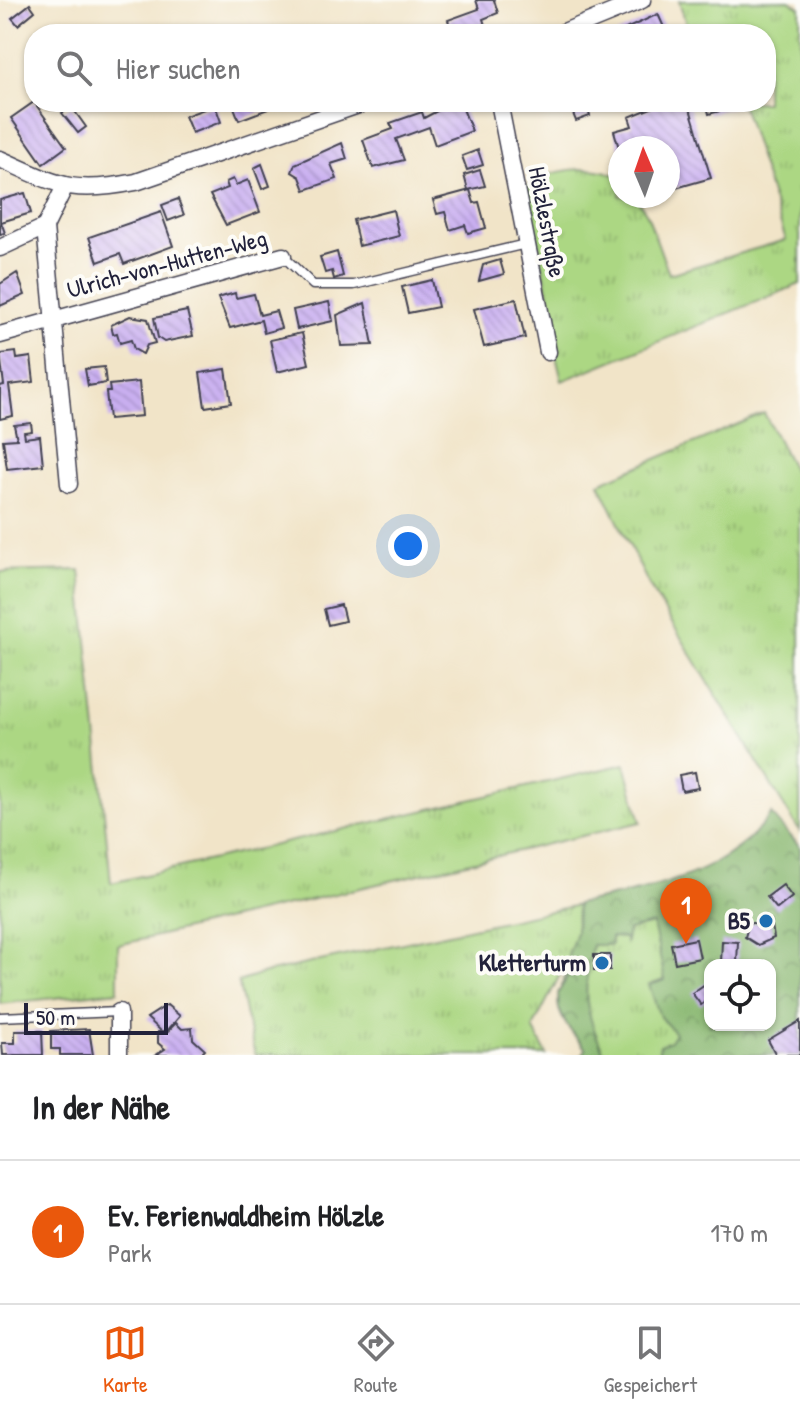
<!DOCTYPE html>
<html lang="de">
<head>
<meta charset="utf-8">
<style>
  body { margin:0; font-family:"Patrick Hand",sans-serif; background:#f2f2f2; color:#202124 }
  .controls { position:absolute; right:24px; bottom:24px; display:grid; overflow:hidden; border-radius:16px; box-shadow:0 2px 6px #0004 }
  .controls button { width:72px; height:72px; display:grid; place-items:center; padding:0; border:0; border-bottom:2px solid #e0e0e0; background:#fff; color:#202124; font:40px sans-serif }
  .compass { position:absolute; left:608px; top:136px; width:72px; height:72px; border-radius:50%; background:#fff; box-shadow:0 2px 6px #0004; rotate:358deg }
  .scale { position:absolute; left:24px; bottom:20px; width:144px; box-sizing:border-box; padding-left:8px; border:4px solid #22223b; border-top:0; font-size:22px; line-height:28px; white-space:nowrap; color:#22223b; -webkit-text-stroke:6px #fdfcf7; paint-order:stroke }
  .you { position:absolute; left:408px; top:546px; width:28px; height:28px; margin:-20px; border:6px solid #fff; border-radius:50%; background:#1a73e8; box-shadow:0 0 0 12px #1a73e833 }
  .badge { display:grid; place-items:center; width:52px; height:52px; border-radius:50%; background:#ea580c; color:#fff; font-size:26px; font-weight:700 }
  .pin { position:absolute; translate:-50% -66px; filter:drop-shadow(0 2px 4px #0008) }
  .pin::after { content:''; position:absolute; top:42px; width:28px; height:24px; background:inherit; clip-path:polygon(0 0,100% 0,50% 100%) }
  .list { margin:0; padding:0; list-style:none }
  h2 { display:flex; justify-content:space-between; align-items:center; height:104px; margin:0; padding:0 32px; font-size:34px }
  h2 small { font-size:26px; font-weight:400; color:#757577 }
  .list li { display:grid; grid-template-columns:52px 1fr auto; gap:24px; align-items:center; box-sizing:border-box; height:144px; padding:0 32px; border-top:2px solid #e0e0e0 }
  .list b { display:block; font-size:30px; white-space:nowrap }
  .list p { margin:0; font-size:26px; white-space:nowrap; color:#757577 }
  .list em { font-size:26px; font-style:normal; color:#757577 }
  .icon { flex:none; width:44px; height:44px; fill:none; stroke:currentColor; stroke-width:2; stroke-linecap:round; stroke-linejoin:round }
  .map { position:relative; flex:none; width:800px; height:1055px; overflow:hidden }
  .search { position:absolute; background:#fff; box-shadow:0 2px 6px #0004; left:24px; right:24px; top:24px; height:88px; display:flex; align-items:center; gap:20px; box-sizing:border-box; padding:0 28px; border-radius:32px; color:#757577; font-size:30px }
  .sheet { height:248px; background:#fff }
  nav { display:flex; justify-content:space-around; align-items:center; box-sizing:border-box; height:112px; border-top:2px solid #e0e0e0; background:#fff; font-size:22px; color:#757577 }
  nav a { display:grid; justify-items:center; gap:4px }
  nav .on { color:#ea580c }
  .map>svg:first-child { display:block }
</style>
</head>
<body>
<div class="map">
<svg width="800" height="1055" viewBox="0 0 800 1055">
  <defs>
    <pattern id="grass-tufts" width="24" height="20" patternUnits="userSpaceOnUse" patternTransform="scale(2)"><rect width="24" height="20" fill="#acd783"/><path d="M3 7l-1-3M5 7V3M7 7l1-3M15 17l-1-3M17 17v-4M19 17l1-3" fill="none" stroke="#94b872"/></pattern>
    <pattern id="forest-crowns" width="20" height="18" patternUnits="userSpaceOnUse" patternTransform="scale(2)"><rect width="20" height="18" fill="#89b871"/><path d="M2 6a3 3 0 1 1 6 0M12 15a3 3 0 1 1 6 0" fill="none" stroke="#70955e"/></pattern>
    <pattern id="building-back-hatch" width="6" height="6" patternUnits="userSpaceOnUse" patternTransform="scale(2)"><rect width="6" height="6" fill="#c9aff0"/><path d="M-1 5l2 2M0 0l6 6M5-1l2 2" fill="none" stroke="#ac96cf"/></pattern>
  </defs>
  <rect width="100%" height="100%" fill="#fdfcf7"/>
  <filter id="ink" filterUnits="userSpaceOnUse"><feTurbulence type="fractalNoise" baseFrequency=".0125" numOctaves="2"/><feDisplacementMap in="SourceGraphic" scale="16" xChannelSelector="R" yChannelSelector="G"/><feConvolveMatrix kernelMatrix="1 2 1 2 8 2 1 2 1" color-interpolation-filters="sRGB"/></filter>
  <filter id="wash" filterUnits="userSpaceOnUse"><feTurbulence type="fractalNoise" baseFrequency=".006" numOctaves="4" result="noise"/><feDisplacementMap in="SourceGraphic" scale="32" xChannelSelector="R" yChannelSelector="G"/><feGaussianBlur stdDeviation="1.8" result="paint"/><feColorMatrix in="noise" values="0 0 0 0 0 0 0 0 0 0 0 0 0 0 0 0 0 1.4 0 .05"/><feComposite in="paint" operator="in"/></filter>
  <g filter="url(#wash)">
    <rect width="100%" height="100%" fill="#f1e4c8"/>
    <g fill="url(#grass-tufts)" stroke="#677c5f" stroke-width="2" fill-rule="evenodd">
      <path d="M 789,0 L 800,7 L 800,284 L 562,381 L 554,348 L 559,342 L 526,187 C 551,168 593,163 620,177 L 620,196 L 635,196 L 647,214 L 669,274 L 786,240 L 741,102 L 766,102 L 766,34 L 719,34 L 717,29 L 689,34 L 679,1 Z"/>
      <path d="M 764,413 L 800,483 L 800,832 L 650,587 L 599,483 Z"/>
      <path d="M 80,570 L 111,883 L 625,764 L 641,822 L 118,945 L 118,991 L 0,1004 L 0,572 Z"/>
      <path d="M 771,814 L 800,847 L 800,1055 L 582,1055 L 586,1049 C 573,1034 551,1012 560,990 C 564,978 568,972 568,959 L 533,1028 L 547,1055 L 255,1055 L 238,982 L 265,973 L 647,890 L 710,868 L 757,834 ZM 710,965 L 770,965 L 770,1025 L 710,1025 Z"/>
    </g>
    <path fill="url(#forest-crowns)" stroke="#566d56" stroke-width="2" fill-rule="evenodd" d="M 771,814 L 800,847 L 800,1055 L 658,1055 L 660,1045 L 670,1041 L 675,1033 L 660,1017 L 649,985 L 665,980 L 653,924 L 628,930 L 625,945 L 625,938 L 611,937 L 611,945 L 592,945 C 582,994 584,1010 605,1055 L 582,1055 L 586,1049 L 567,1026 L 559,1009 L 558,993 L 567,978 L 568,956 L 576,932 L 577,904 C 649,889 726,877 771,814 ZM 710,965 L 770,965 L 770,1025 L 710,1025 Z"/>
    <g id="blocks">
      <g fill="url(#building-back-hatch)">
        <path d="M 476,0 L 494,0 L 498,13 L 483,19 L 488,34 L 453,34 L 448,20 L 479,9 Z"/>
        <path d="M 30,4 L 35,11 L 18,25 L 12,18 Z"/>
        <path d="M 658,14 L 667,34 L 615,34 Z"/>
        <path d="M 34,102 L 66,147 L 43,164 L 11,118 Z"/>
        <path d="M 232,102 L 274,102 L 276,106 L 239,120 Z"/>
        <path d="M 585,102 L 590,116 L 576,121 L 570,106 Z"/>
        <path d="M 666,102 L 688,102 L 711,178 L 676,188 L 668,148 L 619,148 L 614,131 L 632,126 L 629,117 Z"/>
        <path d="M 706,102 L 736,102 L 737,106 L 709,114 Z"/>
        <path d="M 452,103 L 453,107 L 461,104 L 472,131 L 435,145 L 429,127 L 396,139 L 404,160 L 373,168 L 363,140 L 393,129 L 390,123 L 422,112 L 424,118 Z"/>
        <path d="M 215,105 L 221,122 L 192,133 L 185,116 Z"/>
        <path d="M 71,106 L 86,127 L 78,133 L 62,113 Z"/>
        <path d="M 342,143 L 347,159 L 331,164 L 337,179 L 305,190 L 300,177 L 292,172 L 295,164 Z"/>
        <path d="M 478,150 L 483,165 L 467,170 L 462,156 Z"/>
        <path d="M 262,164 L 270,186 L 262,189 L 254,168 Z"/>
        <path d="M 480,170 L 485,186 L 468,190 L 464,175 Z"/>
        <path d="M 233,179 L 236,185 L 248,180 L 260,212 L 226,225 L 210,195 L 228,188 L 226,182 Z"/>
        <path d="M 470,190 L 474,203 L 479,202 L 486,228 L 468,233 L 465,225 L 450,230 L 445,212 L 437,214 L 433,200 Z"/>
        <path d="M 25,193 L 31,213 L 1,222 L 5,233 L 0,234 L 0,200 Z"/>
        <path d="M 178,199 L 184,215 L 168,221 L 162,205 Z"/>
        <path d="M 393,210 L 399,236 L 359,246 L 353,220 Z"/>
        <path d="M 161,212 L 173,246 L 124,264 L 120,254 L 98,262 L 89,237 Z"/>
        <path d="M 337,252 L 343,276 L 334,279 L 332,271 L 325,273 L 320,257 Z"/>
        <path d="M 500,260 L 504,274 L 479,281 L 483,265 Z"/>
        <path d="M 17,273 L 25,295 L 0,306 L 0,284 Z"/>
        <path d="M 432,280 L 438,307 L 408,313 L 402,287 Z"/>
        <path d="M 235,293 L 236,298 L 254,294 L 260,315 L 276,311 L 281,328 L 264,333 L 261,320 L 230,328 L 218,298 Z"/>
        <path d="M 516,299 L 525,338 L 484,347 L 474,309 Z"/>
        <path d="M 329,302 L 333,321 L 297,329 L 293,310 Z"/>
        <path d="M 365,303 L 373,345 L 341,346 L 337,315 Z"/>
        <path d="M 187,311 L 193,336 L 164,342 L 158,338 L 154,318 Z"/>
        <path d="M 130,316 L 148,319 L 155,343 L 147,345 L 143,354 L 134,349 L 131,340 L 120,343 L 117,333 L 113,334 L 111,325 Z"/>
        <path d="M 302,333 L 309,364 L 277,372 L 270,340 Z"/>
        <path d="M 16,352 L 17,359 L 31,357 L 34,382 L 9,385 L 13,416 L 0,419 L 0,386 L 4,385 L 0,354 Z"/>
        <path d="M 104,367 L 106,383 L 88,386 L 85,369 Z"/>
        <path d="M 226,369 L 231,403 L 205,407 L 200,373 Z"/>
        <path d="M 139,382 L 142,416 L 109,419 L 106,392 L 110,392 L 109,385 Z"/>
        <path d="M 31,423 L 32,431 L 24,432 L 25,438 L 40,436 L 43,465 L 7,469 L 3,440 L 17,439 L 14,425 Z"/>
        <path d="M 341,605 L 345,621 L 328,625 L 324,609 Z"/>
        <path d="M 695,772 L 698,788 L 682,791 L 679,775 Z"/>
        <path d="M 783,885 L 792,897 L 777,909 L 767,897 Z"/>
        <path d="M 762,920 L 771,920 L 774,938 L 758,945 L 745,937 L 749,923 L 762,923 Z"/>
        <path d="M 696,939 L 700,958 L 675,963 L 671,944 Z"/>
        <path d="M 722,941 L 738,942 L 737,963 L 721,962 Z"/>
        <rect x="594" y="955" width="16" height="15"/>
        <path d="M 708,982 L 710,998 L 701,1005 L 692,993 Z"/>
        <path d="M 167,1005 L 180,1016 L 167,1031 L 161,1031 L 147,1018 Z"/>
        <path d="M 800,1021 L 800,1055 L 776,1055 L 768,1040 Z"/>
        <path d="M 176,1023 L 182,1029 L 192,1028 L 193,1039 L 205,1050 L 200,1055 L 156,1055 L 165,1049 L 158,1043 L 158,1032 L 167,1032 Z"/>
        <path d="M 89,1029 L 93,1055 L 60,1055 L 60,1049 L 51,1049 L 51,1031 Z"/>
        <path d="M 15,1031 L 42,1031 L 43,1055 L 3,1055 L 2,1043 L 15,1043 Z"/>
      </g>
    </g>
  </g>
  <g filter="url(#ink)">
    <use href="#blocks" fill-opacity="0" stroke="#413f50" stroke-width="2"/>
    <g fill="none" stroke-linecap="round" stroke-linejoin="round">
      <g stroke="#413f50" stroke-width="11">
        <g id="lane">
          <path d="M 283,256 L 313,285 L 354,285 L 526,244"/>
          <path d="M 0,1017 L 118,1012"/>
        </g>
      </g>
      <g stroke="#413f50" stroke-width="19">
        <g id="street">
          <path d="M 559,34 L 642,0"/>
          <path d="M 499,102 L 548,352"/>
          <path d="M 0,159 C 59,185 70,195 136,182 L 367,102"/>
          <path d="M 64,188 L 45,227 L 69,484"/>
          <path d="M 0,248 L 45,227"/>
          <path d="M 0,335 L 283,256"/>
          <path d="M 119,1012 L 119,1055"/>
        </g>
      </g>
      <use href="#lane" stroke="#fff" stroke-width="8"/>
      <use href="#street" stroke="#fff" stroke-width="16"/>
    </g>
  </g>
  <g fill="#1f6fb2" stroke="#fdfcf7" stroke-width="3">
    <circle cx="766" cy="921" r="8"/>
    <circle cx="602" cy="963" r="8"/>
  </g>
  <g text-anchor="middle" stroke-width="8" stroke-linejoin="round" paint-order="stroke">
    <g font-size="24" fill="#22223b" stroke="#fdfcf7">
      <text transform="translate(547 222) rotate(79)" y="8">Hölzlestraße</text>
      <text transform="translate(167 264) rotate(-15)" y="8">Ulrich-von-Hutten-Weg</text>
    </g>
    <g font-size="24" font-weight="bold" fill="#22223b" stroke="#fdfcf7" text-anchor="end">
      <text x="750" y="929">B5</text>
      <text x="586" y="971">Kletterturm</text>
    </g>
  </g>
</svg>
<div class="controls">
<button><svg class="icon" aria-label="locate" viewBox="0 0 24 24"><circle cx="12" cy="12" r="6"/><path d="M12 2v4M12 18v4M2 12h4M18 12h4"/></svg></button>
</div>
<svg class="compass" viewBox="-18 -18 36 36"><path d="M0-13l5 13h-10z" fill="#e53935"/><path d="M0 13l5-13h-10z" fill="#757577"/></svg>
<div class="scale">50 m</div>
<div class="you"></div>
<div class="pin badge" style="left:686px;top:944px">1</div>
<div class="search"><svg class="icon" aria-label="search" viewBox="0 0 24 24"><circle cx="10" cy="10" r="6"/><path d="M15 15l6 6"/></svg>Hier suchen</div>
</div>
<section class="sheet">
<h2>In der Nähe<small></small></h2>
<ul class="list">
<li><span class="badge">1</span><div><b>Ev. Ferienwaldheim Hölzle</b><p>Park</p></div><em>170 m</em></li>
</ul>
</section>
<nav>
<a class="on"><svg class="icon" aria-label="map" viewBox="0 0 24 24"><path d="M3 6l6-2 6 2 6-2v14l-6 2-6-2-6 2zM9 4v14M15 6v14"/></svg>Karte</a>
<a><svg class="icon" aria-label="directions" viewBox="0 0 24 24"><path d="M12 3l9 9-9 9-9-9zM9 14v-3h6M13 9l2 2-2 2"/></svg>Route</a>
<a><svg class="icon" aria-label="saved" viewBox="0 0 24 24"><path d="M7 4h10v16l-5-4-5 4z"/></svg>Gespeichert</a>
</nav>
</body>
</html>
